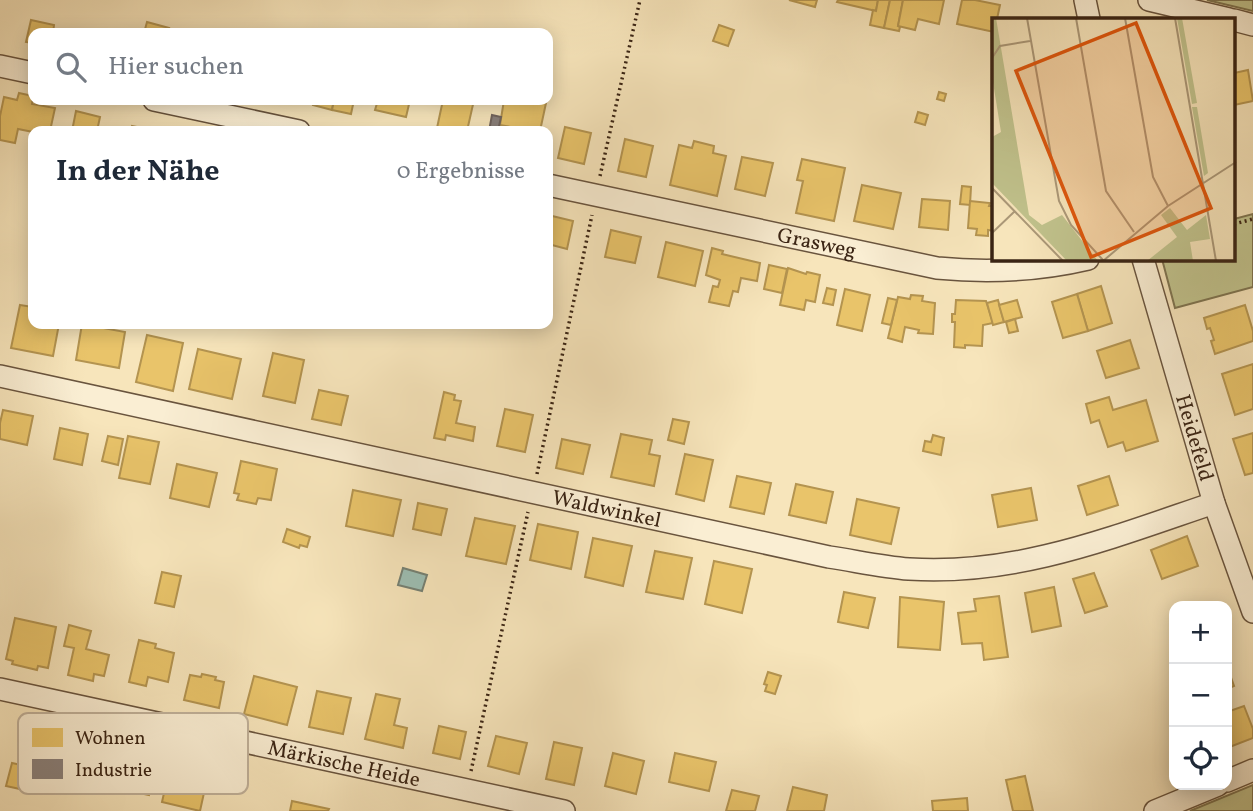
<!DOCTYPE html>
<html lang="de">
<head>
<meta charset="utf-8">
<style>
  body { margin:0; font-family:Vollkorn,serif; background:#f6f6f7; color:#1f2937 }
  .controls { position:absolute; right:21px; bottom:21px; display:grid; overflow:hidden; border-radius:14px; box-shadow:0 4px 18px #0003 }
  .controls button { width:63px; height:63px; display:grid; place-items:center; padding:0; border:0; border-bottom:2px solid #e0e1e3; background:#fff; color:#1f2937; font:35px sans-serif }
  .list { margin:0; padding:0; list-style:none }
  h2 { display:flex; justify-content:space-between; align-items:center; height:91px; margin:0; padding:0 28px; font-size:30px }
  h2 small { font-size:23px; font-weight:400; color:#747a83 }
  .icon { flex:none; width:38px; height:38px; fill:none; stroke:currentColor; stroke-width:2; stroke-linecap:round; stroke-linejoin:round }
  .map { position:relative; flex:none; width:1253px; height:811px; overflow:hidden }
  .search { position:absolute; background:#fff; box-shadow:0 4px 18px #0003; left:28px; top:28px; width:525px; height:77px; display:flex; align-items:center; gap:18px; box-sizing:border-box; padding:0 24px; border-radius:14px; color:#747a83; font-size:26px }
  .panel { position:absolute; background:#fff; box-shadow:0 4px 18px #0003; left:28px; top:126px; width:525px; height:203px; border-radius:14px }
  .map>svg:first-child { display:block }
</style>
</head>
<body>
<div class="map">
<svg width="1253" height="811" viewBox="0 0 1253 811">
  <rect width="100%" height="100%" fill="#f7e5bb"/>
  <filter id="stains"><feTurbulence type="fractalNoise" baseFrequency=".00286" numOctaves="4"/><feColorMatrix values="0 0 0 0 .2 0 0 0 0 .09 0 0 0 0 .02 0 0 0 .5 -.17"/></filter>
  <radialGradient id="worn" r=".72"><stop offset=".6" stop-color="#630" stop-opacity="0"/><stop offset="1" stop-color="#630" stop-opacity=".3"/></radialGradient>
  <g fill="#c1c38d" stroke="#7e7450" stroke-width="2">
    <path d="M 1207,0 L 1253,0 L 1253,11 Z"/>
    <path d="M 1253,214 L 1253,287 L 1175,308 L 1162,259 L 1234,259 L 1234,219 Z"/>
    <path d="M 1253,785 L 1253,811 L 1190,811 Z"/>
  </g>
  <path fill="#9dbfb4" stroke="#758174" stroke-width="2" d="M 403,568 L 427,575 L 422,591 L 398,585 Z"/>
  <g fill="#e9c46a" stroke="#b49450" stroke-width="2">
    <path d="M 789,0 L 817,0 L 815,7 Z"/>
    <path d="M 838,0 L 878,0 L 876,11 L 837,2 Z"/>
    <path d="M 878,0 L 890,0 L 884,28 L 870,25 L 873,10 L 876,11 Z"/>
    <path d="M 890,0 L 903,0 L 898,26 L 900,27 L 899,31 L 884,28 Z"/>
    <path d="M 903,0 L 944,0 L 939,24 L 918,19 L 915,30 L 898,26 Z"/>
    <path d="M 962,0 L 975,0 L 1000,5 L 997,19 L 994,19 L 994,32 L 957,24 Z"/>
    <path d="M 31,20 L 54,25 L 53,33 L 33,33 L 33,43 L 26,42 Z"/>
    <path d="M 147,22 L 169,28 L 167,33 L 144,33 Z"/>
    <path d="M 719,25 L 734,30 L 728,46 L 713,41 Z"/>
    <path d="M 1248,70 L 1253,101 L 1234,105 L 1234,73 Z"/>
    <path d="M 939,92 L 946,94 L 944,101 L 937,99 Z"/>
    <path d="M 19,93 L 33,96 L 32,104 L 55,108 L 50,131 L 33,132 L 18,129 L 15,143 L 0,140 L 0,116 L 4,97 L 17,100 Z"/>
    <path d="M 314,100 L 334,100 L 332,110 L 313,105 Z"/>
    <path d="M 334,100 L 354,100 L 351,114 L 332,110 Z"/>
    <path d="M 378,100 L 410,100 L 406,117 L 375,110 Z"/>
    <path d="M 443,100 L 474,100 L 467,131 L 452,131 L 437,128 Z"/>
    <path d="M 504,100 L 530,100 L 546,103 L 540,131 L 532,131 L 500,125 Z"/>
    <path d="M 76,111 L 100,117 L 97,131 L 72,131 Z"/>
    <path d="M 918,112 L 928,115 L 925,125 L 915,122 Z"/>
    <path d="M 132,126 L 156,131 L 130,131 Z"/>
    <path d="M 565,127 L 591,133 L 584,164 L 558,158 Z"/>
    <path d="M 625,139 L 653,146 L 646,177 L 618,171 Z"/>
    <path d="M 694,141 L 714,146 L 713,153 L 726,156 L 717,196 L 670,185 L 679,145 L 692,148 Z"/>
    <path d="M 742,157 L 773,163 L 765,196 L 735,189 Z"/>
    <path d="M 802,159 L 845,168 L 834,221 L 796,213 L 803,181 L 797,180 Z"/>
    <path d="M 862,185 L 901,193 L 893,229 L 854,221 Z"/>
    <path d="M 962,186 L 971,187 L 970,205 L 960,204 Z"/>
    <path d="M 922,199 L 950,201 L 948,230 L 919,227 Z"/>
    <path d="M 970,201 L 990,203 L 989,206 L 994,206 L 994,231 L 988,230 L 988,236 L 976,235 L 977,229 L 968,228 Z"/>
    <path d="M 548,215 L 573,221 L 567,249 L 548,244 Z"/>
    <path d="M 611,230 L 641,237 L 635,263 L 605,257 Z"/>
    <path d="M 666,242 L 703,251 L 695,286 L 658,277 Z"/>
    <path d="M 712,248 L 723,251 L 722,254 L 760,263 L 757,281 L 741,278 L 738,292 L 733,291 L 729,306 L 709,302 L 713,286 L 718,287 L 720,280 L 706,275 Z"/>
    <path d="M 769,265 L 787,269 L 782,293 L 764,289 Z"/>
    <path d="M 788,268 L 806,274 L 807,272 L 820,275 L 815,302 L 806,300 L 804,310 L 780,305 Z"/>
    <path d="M 1101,286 L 1112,323 L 1088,331 L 1077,294 Z"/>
    <path d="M 827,288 L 836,290 L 833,305 L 823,303 Z"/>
    <path d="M 845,289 L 870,295 L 862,331 L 837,325 Z"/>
    <path d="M 1077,294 L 1088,331 L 1063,338 L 1052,302 Z"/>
    <path d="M 911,295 L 923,296 L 922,301 L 935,303 L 933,334 L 918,333 L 919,330 L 905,327 L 902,342 L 888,338 L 898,297 L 910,299 Z"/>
    <path d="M 888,298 L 897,300 L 891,325 L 882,323 Z"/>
    <path d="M 956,300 L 986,301 L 993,323 L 983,325 L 982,346 L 965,345 L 965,348 L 954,347 L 955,322 L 952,322 L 952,314 L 955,314 Z"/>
    <path d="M 998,300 L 1004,322 L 993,325 L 987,303 Z"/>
    <path d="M 1017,300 L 1022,317 L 1004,322 L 999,305 Z"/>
    <path d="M 20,305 L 33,307 L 33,324 L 59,324 L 53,356 L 11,348 Z"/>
    <path d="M 1245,305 L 1253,331 L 1253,341 L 1215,354 L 1211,341 L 1214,340 L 1210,328 L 1207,329 L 1204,318 Z"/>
    <path d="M 1015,319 L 1018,331 L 1009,333 L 1006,322 Z"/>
    <path d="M 82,324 L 125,332 L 119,368 L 76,360 Z"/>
    <path d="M 147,335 L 183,343 L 173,391 L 136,382 Z"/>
    <path d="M 1130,340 L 1139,368 L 1106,378 L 1097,351 Z"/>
    <path d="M 198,349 L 241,359 L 232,399 L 189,389 Z"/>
    <path d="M 273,353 L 304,360 L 295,403 L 263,396 Z"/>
    <path d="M 1253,364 L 1253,409 L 1235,415 L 1222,374 Z"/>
    <path d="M 319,390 L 348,396 L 341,425 L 312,419 Z"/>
    <path d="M 444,392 L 455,395 L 454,400 L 461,401 L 456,423 L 475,427 L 473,441 L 446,435 L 445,440 L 434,438 Z"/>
    <path d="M 1109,397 L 1113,410 L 1146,400 L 1158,441 L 1126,451 L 1123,442 L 1108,447 L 1099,420 L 1091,423 L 1086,404 Z"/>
    <path d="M 505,409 L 533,415 L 525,452 L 497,446 Z"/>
    <path d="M 3,410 L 33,416 L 27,445 L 0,439 L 0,423 Z"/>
    <path d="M 673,419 L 689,422 L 684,444 L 668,440 Z"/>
    <path d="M 60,428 L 88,434 L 82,465 L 54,459 Z"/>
    <path d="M 1253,433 L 1253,473 L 1245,475 L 1233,439 Z"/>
    <path d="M 621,434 L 652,440 L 649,454 L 660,456 L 654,486 L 611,477 Z"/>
    <path d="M 933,435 L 944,438 L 941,455 L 923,451 L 925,441 L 931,442 Z"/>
    <path d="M 108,436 L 123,439 L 118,465 L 102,461 Z"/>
    <path d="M 128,436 L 159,442 L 150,484 L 119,478 Z"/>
    <path d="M 562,439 L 590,445 L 583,474 L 556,468 Z"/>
    <path d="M 685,454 L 713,460 L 704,501 L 676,494 Z"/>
    <path d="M 241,461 L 277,469 L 271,500 L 258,498 L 256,504 L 237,500 L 239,494 L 234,493 Z"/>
    <path d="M 177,464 L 217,473 L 209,507 L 170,498 Z"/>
    <path d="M 737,476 L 771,483 L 764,514 L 730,507 Z"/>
    <path d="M 1109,476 L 1118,505 L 1087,515 L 1078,486 Z"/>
    <path d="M 796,484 L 833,492 L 826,523 L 789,515 Z"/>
    <path d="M 1031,488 L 1037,520 L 998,527 L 992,495 Z"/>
    <path d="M 353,490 L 401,500 L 393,536 L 346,526 Z"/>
    <path d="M 857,499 L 899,508 L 891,544 L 850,535 Z"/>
    <path d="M 418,503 L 447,509 L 441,535 L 413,529 Z"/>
    <path d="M 475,518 L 515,526 L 506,564 L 466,556 Z"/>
    <path d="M 538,524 L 578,532 L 571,569 L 530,560 Z"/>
    <path d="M 287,529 L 310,537 L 307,547 L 300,545 L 299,548 L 283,542 Z"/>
    <path d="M 1187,536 L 1198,566 L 1162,579 L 1151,550 Z"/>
    <path d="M 593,538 L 632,546 L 623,586 L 585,577 Z"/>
    <path d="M 655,551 L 692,558 L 683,599 L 646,592 Z"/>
    <path d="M 714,561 L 752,569 L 742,613 L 705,604 Z"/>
    <path d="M 162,572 L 181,576 L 174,607 L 155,603 Z"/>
    <path d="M 1094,573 L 1107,606 L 1085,613 L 1073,579 Z"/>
    <path d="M 1054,587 L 1061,626 L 1032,632 L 1025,593 Z"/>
    <path d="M 844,592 L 875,598 L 868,628 L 838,622 Z"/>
    <path d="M 999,596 L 1008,657 L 984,660 L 982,643 L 962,644 L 958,613 L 976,611 L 974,599 Z"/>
    <path d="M 900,597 L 944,602 L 940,650 L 898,647 Z"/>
    <path d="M 15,618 L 56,627 L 48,668 L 38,666 L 37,670 L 12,664 L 13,661 L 6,659 Z"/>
    <path d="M 69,625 L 91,631 L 86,649 L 109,655 L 104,676 L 94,674 L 93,681 L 68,675 L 74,648 L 64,646 Z"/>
    <path d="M 139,640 L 156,644 L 155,648 L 174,653 L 168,682 L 148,677 L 146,686 L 129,682 Z"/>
    <path d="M 1227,666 L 1234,686 L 1227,689 Z"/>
    <path d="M 768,672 L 781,676 L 775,694 L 765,691 L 767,685 L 764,684 Z"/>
    <path d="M 202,674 L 216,677 L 215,680 L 224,682 L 219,708 L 184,700 L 190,675 L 201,677 Z"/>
    <path d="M 254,676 L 297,687 L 287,725 L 244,714 Z"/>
    <path d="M 317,691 L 351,698 L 343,734 L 309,727 Z"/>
    <path d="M 376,694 L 400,699 L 394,725 L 407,728 L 403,748 L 365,739 Z"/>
    <path d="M 1244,706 L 1253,729 L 1253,738 L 1227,748 L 1227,712 Z"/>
    <path d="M 439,726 L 466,732 L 460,759 L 433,753 Z"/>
    <path d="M 496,736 L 527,743 L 519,774 L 488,766 Z"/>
    <path d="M 554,742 L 582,748 L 574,785 L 546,779 Z"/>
    <path d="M 120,746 L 158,754 L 149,795 L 111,787 Z"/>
    <path d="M 613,753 L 644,761 L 636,794 L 605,786 Z"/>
    <path d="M 675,753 L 716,762 L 709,791 L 669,782 Z"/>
    <path d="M 171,762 L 209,770 L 200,811 L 162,802 Z"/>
    <path d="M 12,763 L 26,766 L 20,789 L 6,786 Z"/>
    <path d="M 1025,776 L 1033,811 L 1013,811 L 1006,780 Z"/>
    <path d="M 793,787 L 827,795 L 824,811 L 787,811 Z"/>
    <path d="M 732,790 L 759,796 L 755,811 L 726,811 Z"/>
    <path d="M 967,798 L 968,811 L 933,811 L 932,801 Z"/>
    <path d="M 292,801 L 329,809 L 328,811 L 290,811 Z"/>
  </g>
  <path fill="#8a817c" stroke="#72655d" stroke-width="2" d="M 492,115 L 501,117 L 498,131 L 489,131 Z"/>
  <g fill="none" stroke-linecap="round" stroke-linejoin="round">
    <g stroke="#69543e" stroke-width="24">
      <g id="minor">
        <path d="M 1085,0 L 1089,19"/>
        <path d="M 1149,0 L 1229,19"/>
        <path d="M 1234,20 L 1253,25"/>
        <path d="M 0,66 L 33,73"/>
        <path d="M 154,100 L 299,131"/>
        <path id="s1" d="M 548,185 L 937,268 C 989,273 1037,271 1088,259"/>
        <path id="s2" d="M 1143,259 L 1214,503 L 1253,612"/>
        <path id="s3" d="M 0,376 L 829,557 C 856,561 882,567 909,569 C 1017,576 1113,537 1214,503"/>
        <path id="s4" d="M 0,689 L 564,811"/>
        <path d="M 1227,781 L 1253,770"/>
        <path d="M 1155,811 L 1218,785"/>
      </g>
    </g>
    <g stroke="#3a2414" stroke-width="3.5" stroke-dasharray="2 3.5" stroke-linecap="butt">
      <path d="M 600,176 L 640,0"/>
      <path d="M 1234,224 L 1253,219"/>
      <path d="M 537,474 L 592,215"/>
      <path d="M 471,771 L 528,512"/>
    </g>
    <use href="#minor" stroke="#faeed3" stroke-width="21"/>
  </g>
  <g text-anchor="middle" stroke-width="7" stroke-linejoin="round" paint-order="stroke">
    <g font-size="21" fill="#3a2414" stroke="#faeed3">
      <text dy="7" stroke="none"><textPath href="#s1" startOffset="275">Grasweg</textPath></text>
      <text dy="7" stroke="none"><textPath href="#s2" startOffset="186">Heidefeld</textPath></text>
      <text dy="7" stroke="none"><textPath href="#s3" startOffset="621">Waldwinkel</textPath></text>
      <text dy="7" stroke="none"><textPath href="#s4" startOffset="352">Märkische Heide</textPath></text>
    </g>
  </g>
  <g transform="translate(992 18)">
    <rect width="243" height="243" fill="#f7e5bb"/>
    <path d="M 0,0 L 4,0 L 37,197 L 50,207 L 70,197 L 106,243 L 75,243 L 0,165 L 0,119 L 9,114 L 0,58 ZM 185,0 L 190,0 L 205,85 L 200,86 ZM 200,89 L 205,89 L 216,155 L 212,158 ZM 178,190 L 195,212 L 214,197 L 218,221 L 198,224 L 201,243 L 155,243 L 185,219 L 169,197 Z" fill="#c1c38d"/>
    <path fill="none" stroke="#ab9878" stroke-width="2" d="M 35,0 L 67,183 L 79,207 L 111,242M 84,0 L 114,173 L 142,214M 133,0 L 161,159 L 176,188M 183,0 L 224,243M 0,40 L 8,28 L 38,23M 0,170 L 71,243M 0,215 L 23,193M 111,243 L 176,188 L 244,144"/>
    <path fill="#df560c" fill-opacity="0.15" stroke="#df560c" stroke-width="3.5" d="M 144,5 L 219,190 L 99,239 L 24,53 Z"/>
    <rect width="243" height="243" fill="none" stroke="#3a2414" stroke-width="3.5"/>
  </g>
  <rect x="18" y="713" width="230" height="81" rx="10" fill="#faeed3" stroke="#c0b19a" stroke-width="2"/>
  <rect x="32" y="728" width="31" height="19" fill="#e9c46a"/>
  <rect x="32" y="759" width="31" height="20" fill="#8a817c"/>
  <g font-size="19" fill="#3a2414">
    <text x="75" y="744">Wohnen</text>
    <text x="75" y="776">Industrie</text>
  </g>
  <rect width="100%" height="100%" filter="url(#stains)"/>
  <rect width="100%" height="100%" fill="url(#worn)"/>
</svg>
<div class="controls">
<button>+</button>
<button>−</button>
<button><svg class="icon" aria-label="locate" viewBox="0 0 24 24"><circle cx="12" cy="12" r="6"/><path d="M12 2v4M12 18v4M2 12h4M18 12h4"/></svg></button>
</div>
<div class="search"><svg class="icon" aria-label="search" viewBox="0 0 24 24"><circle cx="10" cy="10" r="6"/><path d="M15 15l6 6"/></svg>Hier suchen</div>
<section class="panel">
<h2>In der Nähe<small>0 Ergebnisse</small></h2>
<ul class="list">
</ul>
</section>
</div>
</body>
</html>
